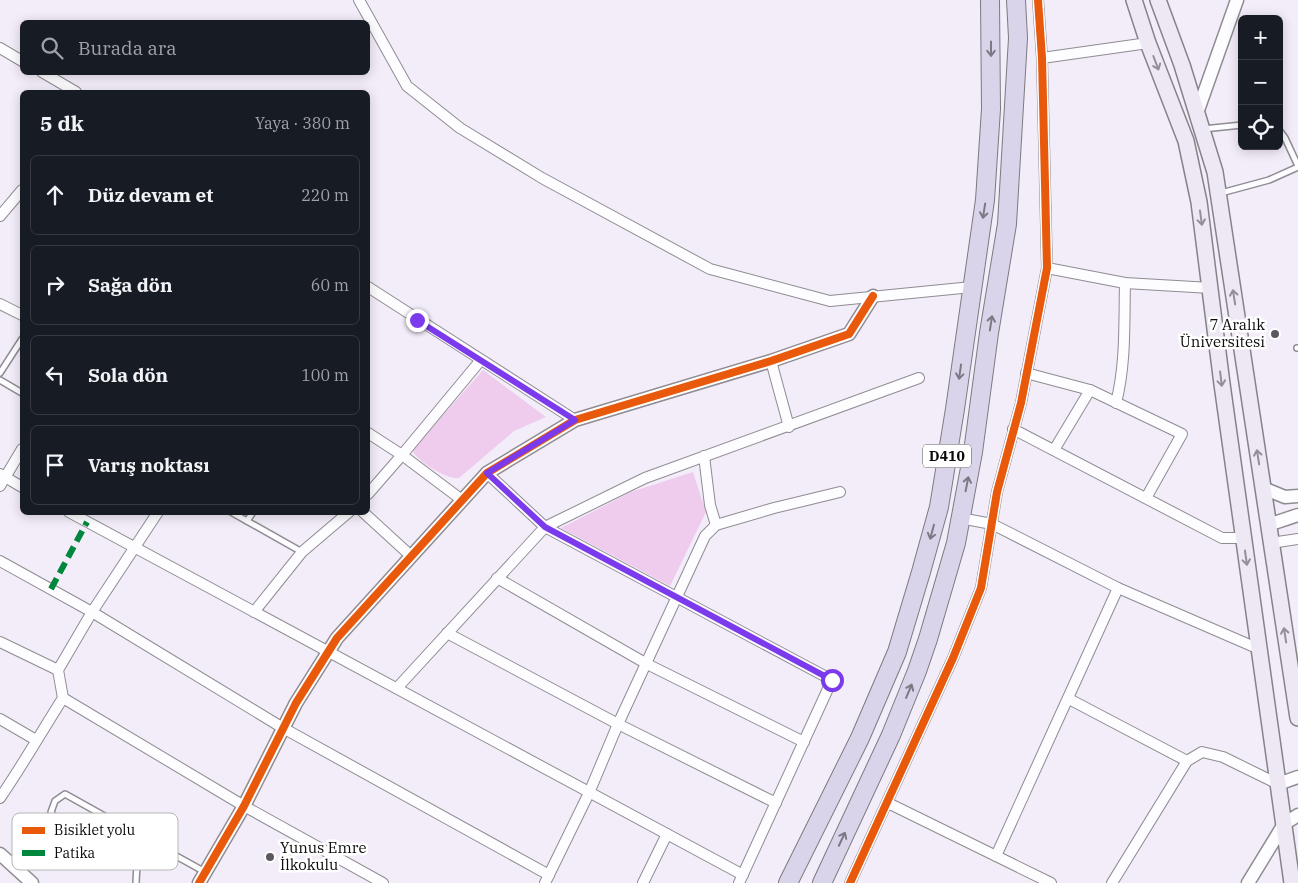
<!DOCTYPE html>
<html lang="tr">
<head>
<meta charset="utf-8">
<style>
  body { margin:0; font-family:"IBM Plex Serif",serif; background:#20242c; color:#f1f3f6 }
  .controls { position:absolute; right:15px; top:15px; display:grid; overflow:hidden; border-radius:8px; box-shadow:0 2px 12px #0003 }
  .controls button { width:45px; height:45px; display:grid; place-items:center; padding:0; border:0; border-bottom:1px solid #363941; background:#171b24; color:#f1f3f6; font:25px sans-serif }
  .stop { position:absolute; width:15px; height:15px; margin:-11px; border:4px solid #7c3aed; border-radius:50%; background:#fff }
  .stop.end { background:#7c3aed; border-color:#fff; box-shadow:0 1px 5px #0008 }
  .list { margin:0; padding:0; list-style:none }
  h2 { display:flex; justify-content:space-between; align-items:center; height:65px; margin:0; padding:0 20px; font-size:21px }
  h2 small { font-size:16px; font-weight:400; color:#9ea1a6 }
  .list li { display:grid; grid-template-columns:32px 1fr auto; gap:15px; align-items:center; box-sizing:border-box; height:80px; margin:0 10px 10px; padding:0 10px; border:1px solid #363941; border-radius:8px }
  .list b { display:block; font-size:19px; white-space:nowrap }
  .list em { font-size:16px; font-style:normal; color:#9ea1a6 }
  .icon { flex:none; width:28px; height:28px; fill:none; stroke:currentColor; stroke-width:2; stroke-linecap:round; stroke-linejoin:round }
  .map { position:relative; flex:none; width:1298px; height:883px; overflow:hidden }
  .search { position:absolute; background:#171b24; box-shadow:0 2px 12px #0003; left:20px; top:20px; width:350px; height:55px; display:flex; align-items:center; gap:12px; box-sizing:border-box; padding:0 18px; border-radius:8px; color:#9ea1a6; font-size:19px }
  .panel { position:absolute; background:#171b24; box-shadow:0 2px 12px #0003; left:20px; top:90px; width:350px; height:425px; border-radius:8px }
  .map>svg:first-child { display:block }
</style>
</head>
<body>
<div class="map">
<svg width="1298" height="883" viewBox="0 0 1298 883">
  <rect width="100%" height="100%" fill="#f3edf9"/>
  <g fill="#efcbed">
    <path d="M 483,370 L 546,417 L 514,431 L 459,478 C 447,480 417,461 412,450 Z"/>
    <path d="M 693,472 L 706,512 L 670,586 L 561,528 L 631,492 Z"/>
  </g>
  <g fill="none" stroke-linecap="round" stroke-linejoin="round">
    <g stroke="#8f8c92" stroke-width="8">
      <g id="service">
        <path d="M 1203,129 L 1242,125"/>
        <path d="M 1279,130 L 1285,138 L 1298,166"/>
        <path d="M 1221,193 L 1269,180 L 1298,167"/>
        <path d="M 1297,348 L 1298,348"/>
        <path d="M 0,373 L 22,339"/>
        <path d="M 0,380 L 22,393"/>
        <path d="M 231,512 L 302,552"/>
        <path d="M 247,521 L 253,512"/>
        <path d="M 137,863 L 56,819 L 51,812 L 55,801 L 65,794 L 205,872"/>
        <path d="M 137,863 L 146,858 L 155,844"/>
        <path d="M 136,883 L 137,863"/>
      </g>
    </g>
    <g stroke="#8f8c92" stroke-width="12">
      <g id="minor">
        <path d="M 359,0 L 407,86 L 460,128 L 542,178 L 710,269 L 830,301 L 972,287"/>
        <path d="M 0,48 L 22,61"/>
        <path d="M 1042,58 L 1148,43"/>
        <path d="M 42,72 L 76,92"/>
        <path d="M 0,216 L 22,190"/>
        <path d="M 1047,268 L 1125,283 L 1211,288"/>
        <path d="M 368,287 L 575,420"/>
        <path d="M 0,304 L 22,315"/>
        <path d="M 771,361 L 789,427"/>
        <path d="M 1026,373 L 1090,390 L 1182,434 L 1146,498"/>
        <path d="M 1116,403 C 1126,364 1124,323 1125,283"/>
        <path d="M 1013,429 L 1222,538 L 1243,538"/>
        <path d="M 368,433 L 402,455 L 462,500"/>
        <path d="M 1054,450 L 1090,390"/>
        <path d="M 704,456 L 710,505 L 716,525"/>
        <path d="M 487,473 L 545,527 L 832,680 L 739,883"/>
        <path d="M 0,474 L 22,487"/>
        <path d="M 0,486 L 22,449"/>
        <path d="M 368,494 L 402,455 L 480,361"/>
        <path d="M 69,512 L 743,875"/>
        <path d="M 363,512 L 411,556"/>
        <path d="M 960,518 L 992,524 L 1118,588 L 1259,649"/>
        <path d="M 1271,543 L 1298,539"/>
        <path d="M 0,561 L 92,612 L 283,728 L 549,875"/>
        <path d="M 497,578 L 647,664 L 804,742"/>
        <path d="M 254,612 L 302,552 L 349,512"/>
        <path d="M 447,633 L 618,724 L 776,803"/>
        <path d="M 0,642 L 58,670"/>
        <path d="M 397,688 L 545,527 L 645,478 L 919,378"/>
        <path d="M 63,698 L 244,806 L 383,883"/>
        <path d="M 1069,699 L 1187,761"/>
        <path d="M 0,719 L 36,740"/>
        <path d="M 0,798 C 22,766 42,731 63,698 L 58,670 L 92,612 L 158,512"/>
        <path d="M 888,803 L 1051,883"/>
        <path d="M 996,856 L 1118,588"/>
        <path d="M 545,883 L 589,793 L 618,724 L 705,536 L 716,525 L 774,508 L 840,492"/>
        <path d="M 643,883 L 667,834"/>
        <path d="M 850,883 L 953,658 L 981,588 L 997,492 L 1021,403 L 1047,268 L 1042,58 L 1038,0"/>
        <path d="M 1112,883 L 1187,761 L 1202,752 L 1223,757 L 1278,784"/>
      </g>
    </g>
    <g stroke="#8f8c92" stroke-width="15">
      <g id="tertiary">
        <path d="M 1197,113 L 1237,0"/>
        <path d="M 1263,488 L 1285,497 L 1298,496"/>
        <path d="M 1268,525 L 1298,515"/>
        <path d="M 1278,784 L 1298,777"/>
        <path d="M 0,854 L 32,883"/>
        <path d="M 199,883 L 244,806 L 296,703 L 337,638 L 487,473 L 575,420 L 771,361 L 849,334 L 873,296"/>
        <path d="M 1248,883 L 1284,824 L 1298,815"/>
      </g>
    </g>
    <g stroke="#868388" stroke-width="18">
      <g id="secondary">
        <path d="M 1134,0 L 1148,43 L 1186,141 L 1199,202 L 1222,384 L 1292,883"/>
        <path d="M 1158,0 L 1182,65 L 1215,172 L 1298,718"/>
      </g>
    </g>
    <g stroke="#7c7a7f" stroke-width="20">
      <g id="trunk">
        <path d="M 788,883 L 860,738 L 897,652 L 921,572 L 939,507 L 955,409 L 985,200 L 991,109 L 990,0"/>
        <path d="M 822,883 L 891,735 L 917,671 L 928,639 L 956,543 L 973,452 L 989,333 L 1007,224 L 1018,38 L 1016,0"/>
      </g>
    </g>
    <use href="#service" stroke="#fdfcfe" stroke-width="5"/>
    <use href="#minor" stroke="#fdfcfe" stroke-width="10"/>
    <use href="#tertiary" stroke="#fdfcfe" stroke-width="12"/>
    <use href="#secondary" stroke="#eee7f4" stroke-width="15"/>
    <use href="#trunk" stroke="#dad4ea" stroke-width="18"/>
    <path stroke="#00873e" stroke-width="6" stroke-dasharray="12 6" stroke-linecap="butt" d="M 51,589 L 87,522"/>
    <g stroke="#fff" stroke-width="11">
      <g id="cycleway">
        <path d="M 199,883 L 244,806 L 296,703 L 337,638 L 487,473 L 575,420 L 771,361 L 849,334 L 873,296"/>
        <path d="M 850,883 L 953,658 L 981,588 L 997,492 L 1021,403 L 1047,268 L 1042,58 L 1038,0"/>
      </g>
    </g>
    <use href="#cycleway" stroke="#e8590c" stroke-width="8"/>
  </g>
  <defs><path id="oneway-shaft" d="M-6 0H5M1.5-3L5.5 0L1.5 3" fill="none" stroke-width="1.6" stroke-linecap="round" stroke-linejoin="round" transform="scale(1.25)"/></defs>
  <g stroke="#7c7985">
    <use href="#oneway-shaft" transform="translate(991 49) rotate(90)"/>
    <use href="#oneway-shaft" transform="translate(984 211) rotate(99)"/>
    <use href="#oneway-shaft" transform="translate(991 323) rotate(-81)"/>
    <use href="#oneway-shaft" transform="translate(960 372) rotate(98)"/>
    <use href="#oneway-shaft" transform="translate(967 484) rotate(-79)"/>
    <use href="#oneway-shaft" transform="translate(932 532) rotate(105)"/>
    <use href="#oneway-shaft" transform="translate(909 691) rotate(-67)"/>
    <use href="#oneway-shaft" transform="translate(842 839) rotate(-65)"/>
  </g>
  <g stroke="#938f96">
    <use href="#oneway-shaft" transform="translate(1156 63) rotate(69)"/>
    <use href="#oneway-shaft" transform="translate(1201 218) rotate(82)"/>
    <use href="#oneway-shaft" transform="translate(1234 297) rotate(-99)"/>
    <use href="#oneway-shaft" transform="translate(1221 379) rotate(83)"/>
    <use href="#oneway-shaft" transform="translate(1258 457) rotate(-99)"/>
    <use href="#oneway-shaft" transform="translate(1246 558) rotate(82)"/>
    <use href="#oneway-shaft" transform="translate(1285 635) rotate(-99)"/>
  </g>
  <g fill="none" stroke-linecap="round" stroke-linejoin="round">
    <path stroke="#7c3aed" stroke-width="6" d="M 417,320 L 575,420 L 487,473 L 545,527 L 832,680"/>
  </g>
  <g fill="#5c595e" stroke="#fff" stroke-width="2">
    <circle cx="1275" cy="334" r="5"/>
    <circle cx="270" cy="857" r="5"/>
  </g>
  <g text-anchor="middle" stroke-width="5" stroke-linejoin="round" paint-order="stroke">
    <rect fill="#fff" stroke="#545454" stroke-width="1" x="923" y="444.5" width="48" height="23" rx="4"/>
    <g font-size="14" font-weight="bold" fill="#0a0a0a">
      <text x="947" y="461">D410</text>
    </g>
    <g font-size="15" fill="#0a0a0a" stroke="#fff" text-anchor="end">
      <text x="1265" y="330">7 Aralık<tspan x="1265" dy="17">Üniversitesi</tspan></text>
      <text x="280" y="853" text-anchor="start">Yunus Emre<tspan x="280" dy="17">İlkokulu</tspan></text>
    </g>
  </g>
  <rect x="12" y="813" width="166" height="57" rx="8" fill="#fff" stroke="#b6b6b6" stroke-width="1"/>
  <rect x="22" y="827" width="23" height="7" fill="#e8590c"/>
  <rect x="22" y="850" width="23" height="6" fill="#00873e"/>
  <g font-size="14" fill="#0a0a0a">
    <text x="54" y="835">Bisiklet yolu</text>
    <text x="54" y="858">Patika</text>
  </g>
</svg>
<div class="controls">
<button>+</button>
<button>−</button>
<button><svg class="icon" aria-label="locate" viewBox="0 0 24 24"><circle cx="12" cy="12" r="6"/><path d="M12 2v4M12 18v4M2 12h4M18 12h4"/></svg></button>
</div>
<div class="stop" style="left:832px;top:680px"></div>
<div class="stop end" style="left:417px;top:320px"></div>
<div class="search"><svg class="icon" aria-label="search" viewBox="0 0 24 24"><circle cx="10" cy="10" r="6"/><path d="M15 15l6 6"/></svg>Burada ara</div>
<section class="panel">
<h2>5 dk<small>Yaya · 380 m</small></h2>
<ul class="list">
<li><svg class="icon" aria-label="ahead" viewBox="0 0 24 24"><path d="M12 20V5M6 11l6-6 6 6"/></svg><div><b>Düz devam et</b></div><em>220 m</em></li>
<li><svg class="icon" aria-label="right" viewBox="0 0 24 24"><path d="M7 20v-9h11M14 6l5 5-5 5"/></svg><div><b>Sağa dön</b></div><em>60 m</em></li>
<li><svg class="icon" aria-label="left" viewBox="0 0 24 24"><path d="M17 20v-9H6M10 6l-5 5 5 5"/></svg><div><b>Sola dön</b></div><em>100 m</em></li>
<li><svg class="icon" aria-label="arrive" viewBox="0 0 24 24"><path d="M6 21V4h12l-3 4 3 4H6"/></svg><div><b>Varış noktası</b></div></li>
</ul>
</section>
</div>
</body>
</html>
